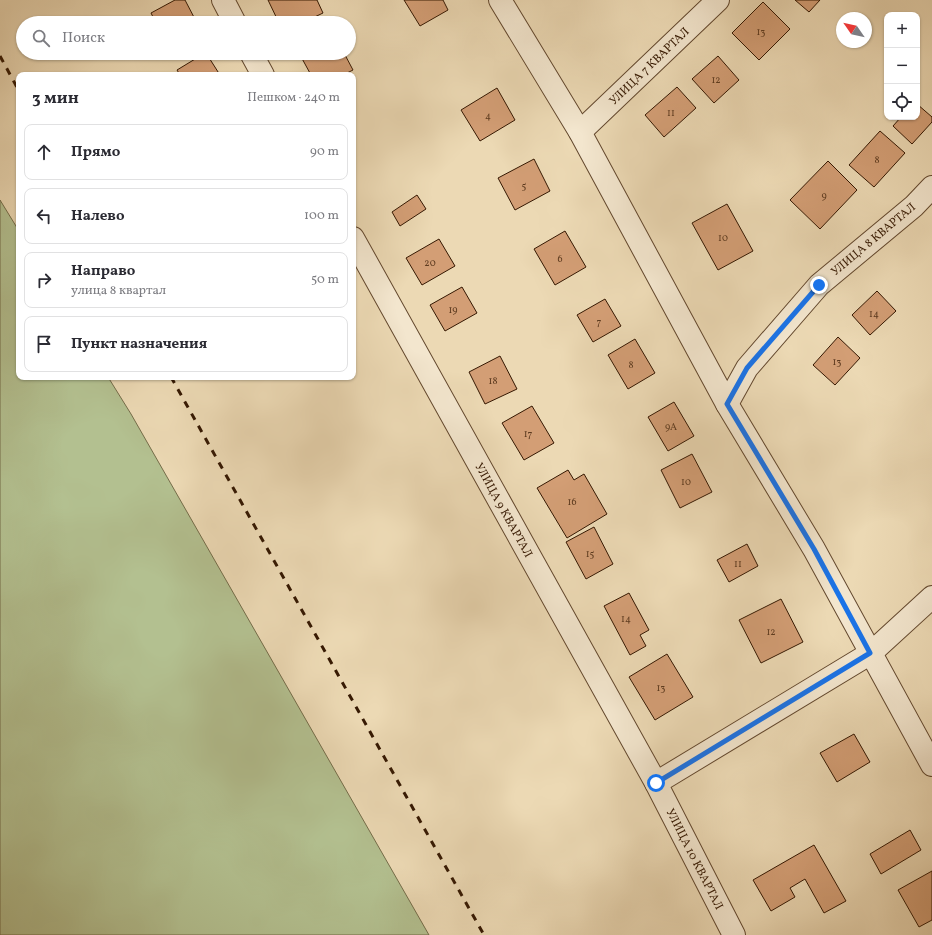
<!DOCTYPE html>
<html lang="ru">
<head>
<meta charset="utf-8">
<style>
  body { margin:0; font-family:Vollkorn,serif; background:#f7f7f7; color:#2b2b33 }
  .controls { position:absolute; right:12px; top:12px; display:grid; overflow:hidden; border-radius:8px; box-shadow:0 1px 3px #0004 }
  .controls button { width:36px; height:36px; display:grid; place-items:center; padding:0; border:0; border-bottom:1px solid #e1e1e2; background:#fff; color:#2b2b33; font:20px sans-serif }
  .compass { position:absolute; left:836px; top:12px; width:36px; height:36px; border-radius:50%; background:#fff; box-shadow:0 1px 3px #0004; rotate:304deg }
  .stop { position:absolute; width:12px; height:12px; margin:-9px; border:3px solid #1a73e8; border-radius:50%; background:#fff }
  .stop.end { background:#1a73e8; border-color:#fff; box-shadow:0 1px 4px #0008 }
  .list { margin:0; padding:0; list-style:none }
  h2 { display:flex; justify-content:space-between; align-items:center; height:52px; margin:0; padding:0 16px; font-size:17px }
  h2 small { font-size:13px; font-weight:400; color:#7c7c81 }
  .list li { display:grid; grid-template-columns:26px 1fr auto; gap:12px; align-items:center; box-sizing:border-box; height:56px; margin:0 8px 8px; padding:0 8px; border:1px solid #e1e1e2; border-radius:8px }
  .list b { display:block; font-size:15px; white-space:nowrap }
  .list p { margin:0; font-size:13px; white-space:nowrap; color:#7c7c81 }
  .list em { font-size:13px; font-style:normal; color:#7c7c81 }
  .icon { flex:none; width:22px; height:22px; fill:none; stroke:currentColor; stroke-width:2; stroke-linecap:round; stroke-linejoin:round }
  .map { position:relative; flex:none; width:932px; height:935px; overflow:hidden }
  .search { position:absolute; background:#fff; box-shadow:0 1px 3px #0004; left:16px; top:16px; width:340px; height:44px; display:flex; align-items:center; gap:10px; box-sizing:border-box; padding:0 14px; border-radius:22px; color:#7c7c81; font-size:15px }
  .panel { position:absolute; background:#fff; box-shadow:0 1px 3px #0004; left:16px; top:72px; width:340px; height:308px; border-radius:8px }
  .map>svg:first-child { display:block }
</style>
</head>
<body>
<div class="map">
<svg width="932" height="935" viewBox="0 0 932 935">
  <rect width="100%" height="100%" fill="#ecd9b4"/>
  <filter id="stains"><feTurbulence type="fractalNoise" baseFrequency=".005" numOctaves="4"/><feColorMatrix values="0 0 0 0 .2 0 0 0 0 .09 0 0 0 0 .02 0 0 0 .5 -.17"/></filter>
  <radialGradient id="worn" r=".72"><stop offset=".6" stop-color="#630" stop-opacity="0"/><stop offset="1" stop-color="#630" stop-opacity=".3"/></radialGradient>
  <path fill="#b3c090" stroke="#746c49" d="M 0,200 L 19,231 L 19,377 L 108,377 L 131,414 L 429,935 L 0,935 Z"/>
  <g fill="#d39e75" stroke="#351802">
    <path d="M 175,0 L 185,0 L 197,23 L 156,23 L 151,13 Z"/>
    <path d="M 268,0 L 317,0 L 323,13 L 302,23 L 279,23 Z"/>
    <path d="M 404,0 L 443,0 L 448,10 L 420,26 Z"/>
    <path d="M 795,0 L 820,0 L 809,12 Z"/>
    <path d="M 763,2 L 790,29 L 759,60 L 732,33 Z"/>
    <path d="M 205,53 L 206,53 L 220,75 L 180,75 L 177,70 Z"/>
    <path d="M 299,53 L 344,53 L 353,70 L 343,75 L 311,75 Z"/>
    <path d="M 718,56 L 739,80 L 714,103 L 692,79 Z"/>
    <path d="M 677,87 L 696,108 L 664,137 L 645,115 Z"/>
    <path d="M 497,88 L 515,120 L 480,141 L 461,110 Z"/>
    <path d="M 917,104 L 932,117 L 932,122 L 912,144 L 893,126 L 901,117 L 917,117 Z"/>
    <path d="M 880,131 L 905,153 L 874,187 L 849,165 Z"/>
    <path d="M 534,159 L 550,191 L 515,210 L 498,178 Z"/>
    <path d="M 828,161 L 857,190 L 820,229 L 790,200 Z"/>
    <path d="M 417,195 L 426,209 L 400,226 L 392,212 Z"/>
    <path d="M 727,204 L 753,251 L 718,270 L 692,223 Z"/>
    <path d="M 565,231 L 586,267 L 555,285 L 534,249 Z"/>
    <path d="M 439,239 L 455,266 L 422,285 L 406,258 Z"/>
    <path d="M 462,287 L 477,313 L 445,331 L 430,305 Z"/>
    <path d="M 877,291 L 896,311 L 870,335 L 852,315 Z"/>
    <path d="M 605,299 L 621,326 L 593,342 L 577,315 Z"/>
    <path d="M 838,337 L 860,358 L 835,385 L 813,365 Z"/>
    <path d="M 635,339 L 655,373 L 628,389 L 608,355 Z"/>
    <path d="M 500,356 L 517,389 L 485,404 L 469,372 Z"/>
    <path d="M 674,402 L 694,436 L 668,451 L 648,417 Z"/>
    <path d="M 532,406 L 554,443 L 524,460 L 502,423 Z"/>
    <path d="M 692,454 L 712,492 L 680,508 L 661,470 Z"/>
    <path d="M 568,470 L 574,480 L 584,474 L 607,514 L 567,538 L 537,488 Z"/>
    <path d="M 594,527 L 613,564 L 586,579 L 566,542 Z"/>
    <path d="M 747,544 L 758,566 L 729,582 L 717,560 Z"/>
    <path d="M 629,593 L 649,630 L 640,635 L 646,646 L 630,655 L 604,606 Z"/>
    <path d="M 781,599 L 803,642 L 761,663 L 739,620 Z"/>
    <path d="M 667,654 L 693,697 L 655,720 L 629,677 Z"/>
    <path d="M 854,734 L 870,762 L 837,782 L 820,753 Z"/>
    <path d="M 910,830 L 921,850 L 881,874 L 870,854 Z"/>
    <path d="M 814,845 L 846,901 L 824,913 L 805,879 L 790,888 L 795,897 L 771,911 L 753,880 Z"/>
    <path d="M 932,871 L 932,920 L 919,927 L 898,890 Z"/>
  </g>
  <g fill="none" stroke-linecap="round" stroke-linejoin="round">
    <g stroke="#63482e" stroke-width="24">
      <g id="street">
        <path d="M 223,0 L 235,23"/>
        <path d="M 500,0 L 580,132 L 727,404 L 814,549 L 932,765"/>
        <path d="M 251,53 L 263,75"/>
        <path d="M 580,132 L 718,0"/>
        <path d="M 353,238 L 656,783 L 734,935"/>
        <path d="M 727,404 L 747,368 L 819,285 L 914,206 L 932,187"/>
        <path d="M 656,783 L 871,653 L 932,597"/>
      </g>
    </g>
    <use href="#street" stroke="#f3e6ce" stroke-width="22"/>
    <g stroke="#351802" stroke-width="3" stroke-dasharray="7 7" stroke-linecap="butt">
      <path d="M 0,56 L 19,91"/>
      <path d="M 171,377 L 484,935"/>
    </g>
  </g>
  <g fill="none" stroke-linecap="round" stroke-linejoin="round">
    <path stroke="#1a73e8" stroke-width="5" d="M 656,783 L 870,653 L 814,549 L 727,404 L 747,368 L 819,285"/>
  </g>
  <g text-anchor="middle" stroke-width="3" stroke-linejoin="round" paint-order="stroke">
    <g font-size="10" fill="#5c3a1f">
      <text x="761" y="35">13</text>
      <text x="716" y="83">12</text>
      <text x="671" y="116">11</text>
      <text x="488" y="119">4</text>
      <text x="877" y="163">8</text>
      <text x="524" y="189">5</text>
      <text x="824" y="199">9</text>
      <text x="723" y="241">10</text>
      <text x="560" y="262">6</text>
      <text x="430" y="266">20</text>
      <text x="453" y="313">19</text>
      <text x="874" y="317">14</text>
      <text x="599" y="325">7</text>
      <text x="837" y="365">13</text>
      <text x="631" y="368">8</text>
      <text x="493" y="384">18</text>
      <text x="671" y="430">9А</text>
      <text x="528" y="437">17</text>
      <text x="686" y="485">10</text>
      <text x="572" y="505">16</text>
      <text x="590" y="557">15</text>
      <text x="738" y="567">11</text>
      <text x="626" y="622">14</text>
      <text x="771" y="635">12</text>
      <text x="661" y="691">13</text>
    </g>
    <g font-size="12" fill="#351802" stroke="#f3e6ce">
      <text transform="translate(649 66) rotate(-44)" y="4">УЛИЦА 7 КВАРТАЛ</text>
      <text transform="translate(873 239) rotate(-40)" y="4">УЛИЦА 8 КВАРТАЛ</text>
      <text transform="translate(504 510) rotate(61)" y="4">УЛИЦА 9 КВАРТАЛ</text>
      <text transform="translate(695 859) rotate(63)" y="4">УЛИЦА 10 КВАРТАЛ</text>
    </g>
  </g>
  <rect width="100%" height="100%" filter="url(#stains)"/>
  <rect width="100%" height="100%" fill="url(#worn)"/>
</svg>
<div class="controls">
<button>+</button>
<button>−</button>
<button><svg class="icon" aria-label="locate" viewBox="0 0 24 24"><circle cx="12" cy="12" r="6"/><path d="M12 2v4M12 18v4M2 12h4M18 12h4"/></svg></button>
</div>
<svg class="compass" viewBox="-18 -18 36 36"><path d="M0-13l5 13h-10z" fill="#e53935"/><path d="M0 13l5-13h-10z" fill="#7c7c81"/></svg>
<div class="stop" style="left:656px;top:783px"></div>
<div class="stop end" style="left:819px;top:285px"></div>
<div class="search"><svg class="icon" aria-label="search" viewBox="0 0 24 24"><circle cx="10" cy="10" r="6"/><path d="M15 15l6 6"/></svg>Поиск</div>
<section class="panel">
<h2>3 мин<small>Пешком · 240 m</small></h2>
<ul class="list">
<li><svg class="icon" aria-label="ahead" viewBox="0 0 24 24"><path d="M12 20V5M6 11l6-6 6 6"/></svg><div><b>Прямо</b></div><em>90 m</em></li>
<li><svg class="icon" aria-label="left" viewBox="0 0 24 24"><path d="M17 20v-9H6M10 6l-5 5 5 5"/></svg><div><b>Налево</b></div><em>100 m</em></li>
<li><svg class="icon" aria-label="right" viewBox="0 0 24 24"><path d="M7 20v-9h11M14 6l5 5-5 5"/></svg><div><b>Направо</b><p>улица 8 квартал</p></div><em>50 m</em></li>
<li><svg class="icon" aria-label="arrive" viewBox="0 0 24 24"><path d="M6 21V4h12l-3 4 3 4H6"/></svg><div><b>Пункт назначения</b></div></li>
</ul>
</section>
</div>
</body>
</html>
